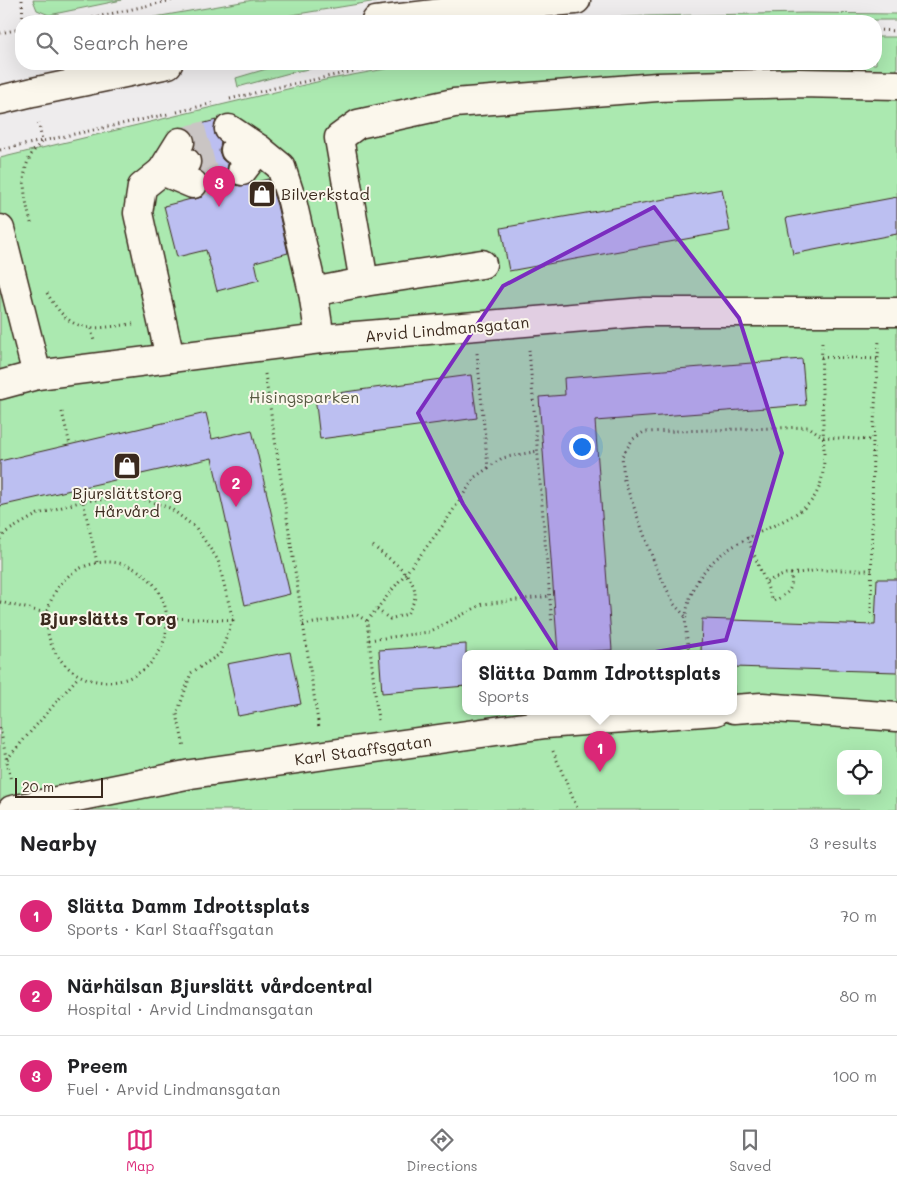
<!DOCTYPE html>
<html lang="en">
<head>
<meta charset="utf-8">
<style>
  body { margin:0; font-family:Mali,sans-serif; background:#f2f2f2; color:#202124 }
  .controls { position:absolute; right:15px; bottom:15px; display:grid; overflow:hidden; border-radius:10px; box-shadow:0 5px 20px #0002 }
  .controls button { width:45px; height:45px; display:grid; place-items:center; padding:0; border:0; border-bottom:1px solid #e0e0e0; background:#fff; color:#202124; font:25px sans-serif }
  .scale { position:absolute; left:15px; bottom:12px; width:88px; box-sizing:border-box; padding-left:5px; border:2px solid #3b2a1e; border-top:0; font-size:14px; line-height:18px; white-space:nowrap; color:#3b2a1e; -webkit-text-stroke:4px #fbf7ec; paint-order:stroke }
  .you { position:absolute; left:581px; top:446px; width:18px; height:18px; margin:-12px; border:4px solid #fff; border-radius:50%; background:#1a73e8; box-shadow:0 0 0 8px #1a73e833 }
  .badge { display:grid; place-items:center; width:32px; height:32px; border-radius:50%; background:#db2777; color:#fff; font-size:16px; font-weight:700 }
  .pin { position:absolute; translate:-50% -41px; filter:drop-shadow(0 1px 2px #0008) }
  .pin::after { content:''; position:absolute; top:26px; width:18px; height:15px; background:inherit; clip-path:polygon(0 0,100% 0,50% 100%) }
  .popup { position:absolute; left:462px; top:650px; width:275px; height:65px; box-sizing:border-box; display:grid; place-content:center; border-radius:10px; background:#fff; filter:drop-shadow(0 1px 4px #0005); font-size:16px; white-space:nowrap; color:#757577 }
  .popup b { font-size:19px; color:#202124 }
  .popup::after { content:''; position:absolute; left:50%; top:100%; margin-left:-10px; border:10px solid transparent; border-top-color:#fff }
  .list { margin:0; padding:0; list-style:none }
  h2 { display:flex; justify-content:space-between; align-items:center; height:65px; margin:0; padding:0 20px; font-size:21px }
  h2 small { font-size:16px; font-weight:400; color:#757577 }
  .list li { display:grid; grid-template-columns:32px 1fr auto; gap:15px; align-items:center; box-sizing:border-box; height:80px; padding:0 20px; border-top:1px solid #e0e0e0 }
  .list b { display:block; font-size:19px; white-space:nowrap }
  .list p { margin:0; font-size:16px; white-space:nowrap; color:#757577 }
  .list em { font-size:16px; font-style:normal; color:#757577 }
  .icon { flex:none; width:28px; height:28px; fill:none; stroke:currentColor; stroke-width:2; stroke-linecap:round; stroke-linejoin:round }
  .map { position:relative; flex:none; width:897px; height:810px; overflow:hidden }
  .search { position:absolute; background:#fff; box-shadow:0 5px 20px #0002; left:15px; right:15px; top:15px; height:55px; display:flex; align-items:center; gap:12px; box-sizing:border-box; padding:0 18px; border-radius:20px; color:#757577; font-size:19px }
  .sheet { height:305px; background:#fff }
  nav { display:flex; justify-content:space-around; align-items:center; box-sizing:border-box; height:70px; border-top:1px solid #e0e0e0; background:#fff; font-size:14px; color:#757577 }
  nav a { display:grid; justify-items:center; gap:2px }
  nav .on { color:#db2777 }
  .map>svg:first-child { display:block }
</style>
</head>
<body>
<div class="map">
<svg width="897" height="810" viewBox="0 0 897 810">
  <rect width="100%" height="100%" fill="#eeeced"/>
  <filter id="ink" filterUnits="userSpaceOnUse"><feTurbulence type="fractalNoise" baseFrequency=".02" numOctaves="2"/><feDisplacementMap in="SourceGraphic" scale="10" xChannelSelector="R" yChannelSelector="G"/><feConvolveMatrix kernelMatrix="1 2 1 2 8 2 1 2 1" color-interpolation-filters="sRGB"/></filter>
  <g filter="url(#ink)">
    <g fill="#abe9b0" stroke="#738a67" fill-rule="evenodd">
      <path d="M 33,0 L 122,0 L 49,15 L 37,10 Z"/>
      <path d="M 253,0 L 383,0 L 255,21 L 132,21 Z"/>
      <path d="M 806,13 L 897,14 L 897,20 L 535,21 L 649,16 Z"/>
      <path d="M 876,37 L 897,37 L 897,810 L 0,810 L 0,158 L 325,80 L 413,64 L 876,64 ZM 466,653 L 734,653 L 734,711 L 466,711 ZM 841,754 L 878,754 L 878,791 L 841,791 Z"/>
      <path d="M 283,64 L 335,64 L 293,72 L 238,87 L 236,78 Z"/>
    </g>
    <g fill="#bcbff1" stroke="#3b2a1e">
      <path d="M 216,120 L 214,128 L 215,135 L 221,143 L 219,151 L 222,159 L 228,164 L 227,169 L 227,176 L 232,183 L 240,186 L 268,179 L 277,205 L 288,253 L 255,262 L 259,280 L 217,291 L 206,250 L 177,257 L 164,206 L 191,199 L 195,199 L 202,197 L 207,190 L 208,182 L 205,174 L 199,170 L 201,164 L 201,157 L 194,149 L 196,142 L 194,135 L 186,128 Z"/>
      <path d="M 722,189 L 730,231 L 509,271 L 501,228 Z"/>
      <path d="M 897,197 L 897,234 L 793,254 L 786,218 Z"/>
      <path d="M 802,359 L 806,405 L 595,421 L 612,650 L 558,653 L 539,397 L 565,395 L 564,378 Z"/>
      <path d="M 471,375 L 477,418 L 320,439 L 315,396 Z"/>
      <path d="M 206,413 L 212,439 L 252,430 L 290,594 L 245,605 L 212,458 L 0,506 L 0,461 Z"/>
      <path d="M 877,579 L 897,579 L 897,672 L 734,667 L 734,653 L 701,653 L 702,619 L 875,625 Z"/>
      <path d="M 466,644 L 466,686 L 382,693 L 379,650 Z"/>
      <path d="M 290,652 L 301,704 L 238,716 L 227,664 Z"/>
    </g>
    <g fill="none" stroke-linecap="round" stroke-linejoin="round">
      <g stroke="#cac5c4" stroke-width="28" stroke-dasharray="28 14" stroke-linecap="butt">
        <path d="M 180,142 L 229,129"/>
        <path d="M 186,162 L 235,150"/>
        <path d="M 193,184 L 242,171"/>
      </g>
      <g stroke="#3b2a1e" stroke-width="31">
        <g id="minor">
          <path d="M 376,21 L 500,6 L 576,0"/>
          <path d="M 0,100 L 33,92 L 168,64"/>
          <path d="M 229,129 L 259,149 L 242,171"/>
          <path d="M 180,142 L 162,171 L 193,184"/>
          <path d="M 235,150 L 259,149 L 281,167 L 292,201 L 313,292 L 320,339"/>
          <path d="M 0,229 L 37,375"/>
          <path d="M 364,282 L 482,264"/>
          <path d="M 313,292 L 364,282 L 339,138 L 358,124 L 454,103 L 657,87 L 799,83 L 897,85"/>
          <path d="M 170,358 L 138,213 L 142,187 L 162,171 L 186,162"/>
          <path d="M 0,385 L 37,375 L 320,339 L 644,312 L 897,312"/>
          <path d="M 734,709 L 762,707 L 897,717"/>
          <path d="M 12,810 L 191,774 L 545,724 L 716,711"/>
        </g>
      </g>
      <g stroke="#3b2a1e" stroke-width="3" stroke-dasharray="1 4" stroke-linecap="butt">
        <path d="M 22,0 L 23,21"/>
        <path d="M 78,21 L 173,0"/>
        <path d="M 876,30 L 897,31"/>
        <path d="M 0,33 L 21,29"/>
        <path d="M 230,99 L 279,87 L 388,64"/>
        <path d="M 177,112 L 214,103"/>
        <path d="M 0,150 L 168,114"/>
        <path d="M 31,223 C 26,203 19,177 30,157 C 33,151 38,146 42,141 L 38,119"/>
        <path d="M 47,293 C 72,336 89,329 133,324"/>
        <path d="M 91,329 L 94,341"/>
        <path d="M 529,350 L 552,624"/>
        <path d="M 821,357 L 879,359"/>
        <path d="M 265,374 L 319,728"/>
        <path d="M 62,412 L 70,445"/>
        <path d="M 488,468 L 502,458 L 538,451"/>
        <path d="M 80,488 L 97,562"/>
        <path d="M 747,537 L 773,601 C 786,595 794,591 791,574 L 786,574 L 765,582"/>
        <path d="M 0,539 L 6,532 L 38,514 L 83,501 L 137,497 L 170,508 L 196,528 L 218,560 L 233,620 L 220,654 L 191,673 L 177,714 L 184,747"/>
        <path d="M 373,546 C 387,558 416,574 415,596 C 415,601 410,609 407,614 L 390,619 L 376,609"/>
        <circle cx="107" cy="622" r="60"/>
        <path d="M 791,574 L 820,570 L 873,570"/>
        <path d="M 0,602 L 46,613"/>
        <path d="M 871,613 L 873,440 L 879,340"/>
        <path d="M 685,616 L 674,604 L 656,567 L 624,480 L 622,456 L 633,439 L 644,432 L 809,427 L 823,437 L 873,440"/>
        <path d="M 167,618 L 233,620"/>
        <path d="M 303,625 L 357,615 L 367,621"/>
        <path d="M 369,640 L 429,632 L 483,604 L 550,596"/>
        <path d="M 689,653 C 688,642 684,627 686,615 C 695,560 733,545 777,524 C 792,516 808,509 816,494 C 828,473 823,443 823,420 C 822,393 821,366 822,340"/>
        <path d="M 378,720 L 367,621 L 422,553 L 444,524 L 475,477 L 488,468 L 477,353"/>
        <path d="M 0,728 L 11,781"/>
        <path d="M 553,751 L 578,810"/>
        <path d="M 7,759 L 79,676"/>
      </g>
      <use href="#minor" stroke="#fbf7ec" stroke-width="28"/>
    </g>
  </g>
  <path fill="#7b2cbf" fill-opacity="0.2" stroke="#7b2cbf" stroke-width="4" stroke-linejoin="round" d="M 654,207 L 739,318 L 782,453 L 726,640 L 567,667 L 463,504 L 418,413 L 503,286 Z"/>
  <defs>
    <g id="shop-square" transform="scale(1.4375)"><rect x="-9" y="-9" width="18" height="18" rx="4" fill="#3b2a1e" stroke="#fbf7ec"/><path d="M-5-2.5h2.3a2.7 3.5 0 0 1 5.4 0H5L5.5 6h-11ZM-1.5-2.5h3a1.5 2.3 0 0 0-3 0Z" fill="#fff"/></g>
  </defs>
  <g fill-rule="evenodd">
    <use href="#shop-square" x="262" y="194"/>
    <use href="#shop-square" x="127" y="466"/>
  </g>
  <g text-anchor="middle" stroke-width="4" stroke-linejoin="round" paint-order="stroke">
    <g font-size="16" fill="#3b2a1e" stroke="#fbf7ec" text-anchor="start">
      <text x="281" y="200">Bilverkstad</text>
      <text x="127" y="499" text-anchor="middle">Bjurslättstorg<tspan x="127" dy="18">Hårvård</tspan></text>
    </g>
    <g font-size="16" fill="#3b2a1e" stroke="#fbf7ec">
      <text transform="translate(447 329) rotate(-5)" y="6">Arvid Lindmansgatan</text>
      <text transform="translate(363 750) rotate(-8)" y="6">Karl Staaffsgatan</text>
    </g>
    <g font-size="16" fill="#575a42" stroke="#fbf7ec">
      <text x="304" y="403">Hisingsparken</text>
    </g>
    <g font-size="18" font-weight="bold" fill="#3b2a1e" stroke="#fbf7ec">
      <text x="108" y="625">Bjurslätts Torg</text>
    </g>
  </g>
</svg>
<div class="controls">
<button><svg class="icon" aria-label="locate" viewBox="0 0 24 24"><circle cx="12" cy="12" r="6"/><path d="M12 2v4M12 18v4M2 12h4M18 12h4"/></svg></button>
</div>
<div class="scale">20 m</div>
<div class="you"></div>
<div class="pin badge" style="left:600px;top:772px">1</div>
<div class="popup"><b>Slätta Damm Idrottsplats</b>Sports</div>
<div class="pin badge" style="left:236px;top:507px">2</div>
<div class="pin badge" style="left:219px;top:207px">3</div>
<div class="search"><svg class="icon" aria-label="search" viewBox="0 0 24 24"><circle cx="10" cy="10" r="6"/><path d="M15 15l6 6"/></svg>Search here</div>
</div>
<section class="sheet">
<h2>Nearby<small>3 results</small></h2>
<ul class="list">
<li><span class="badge">1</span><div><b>Slätta Damm Idrottsplats</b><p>Sports · Karl Staaffsgatan</p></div><em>70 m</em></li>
<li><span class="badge">2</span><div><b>Närhälsan Bjurslätt vårdcentral</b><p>Hospital · Arvid Lindmansgatan</p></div><em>80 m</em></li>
<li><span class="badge">3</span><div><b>Preem</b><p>Fuel · Arvid Lindmansgatan</p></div><em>100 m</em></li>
</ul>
</section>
<nav>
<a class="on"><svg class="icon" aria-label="map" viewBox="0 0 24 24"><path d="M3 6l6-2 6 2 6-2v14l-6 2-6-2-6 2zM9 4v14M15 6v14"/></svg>Map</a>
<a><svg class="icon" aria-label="directions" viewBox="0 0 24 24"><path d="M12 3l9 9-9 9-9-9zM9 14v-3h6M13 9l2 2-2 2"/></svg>Directions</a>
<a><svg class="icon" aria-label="saved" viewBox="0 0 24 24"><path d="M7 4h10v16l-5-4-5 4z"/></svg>Saved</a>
</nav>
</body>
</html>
